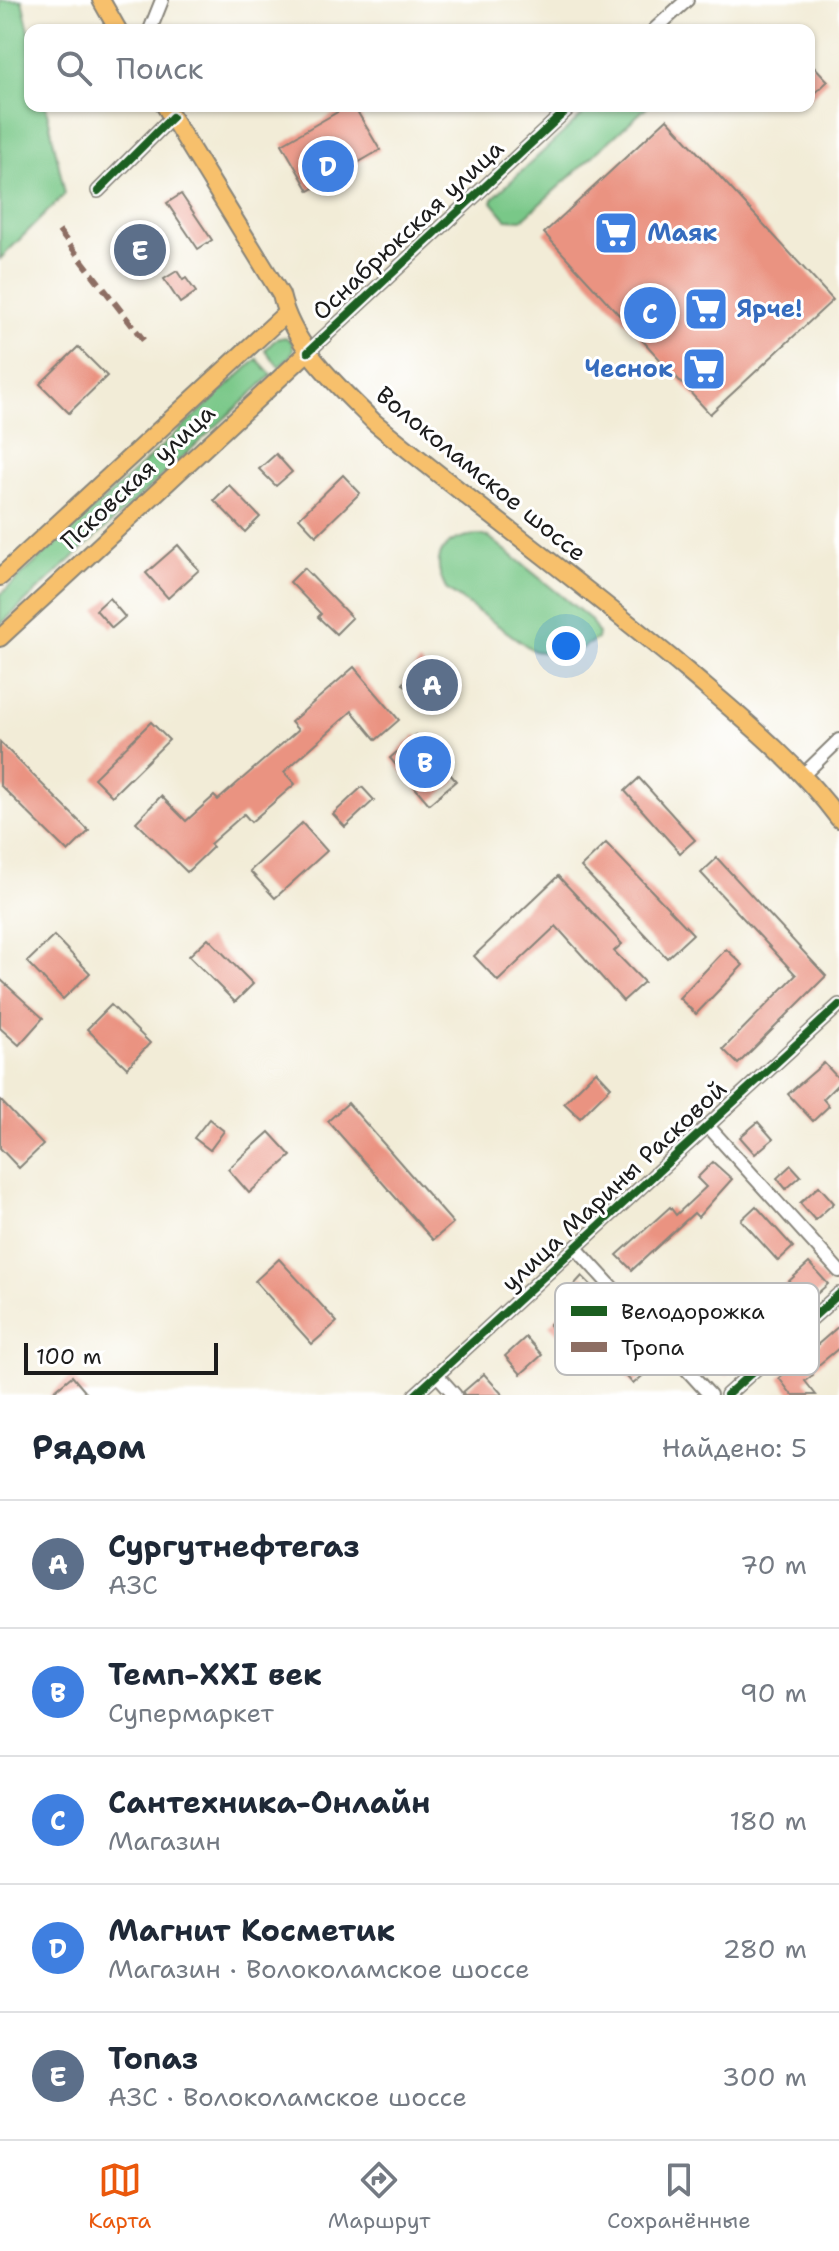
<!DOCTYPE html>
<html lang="ru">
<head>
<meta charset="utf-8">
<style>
  body { margin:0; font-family:"Shantell Sans",sans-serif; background:#f6f6f7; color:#1f2937 }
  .scale { position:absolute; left:24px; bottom:20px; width:194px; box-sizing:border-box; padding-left:8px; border:4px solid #1c1c1c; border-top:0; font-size:22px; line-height:28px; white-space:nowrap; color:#1c1c1c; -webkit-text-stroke:6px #fff; paint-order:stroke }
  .you { position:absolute; left:566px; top:646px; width:28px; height:28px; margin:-20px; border:6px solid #fff; border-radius:50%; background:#1a73e8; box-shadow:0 0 0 12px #1a73e833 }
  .badge { display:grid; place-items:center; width:52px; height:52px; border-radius:50%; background:#ea580c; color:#fff; font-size:26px; font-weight:700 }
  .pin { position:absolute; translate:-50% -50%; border:4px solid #fff; box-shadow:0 2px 8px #0006 }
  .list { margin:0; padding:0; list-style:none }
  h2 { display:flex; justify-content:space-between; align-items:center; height:104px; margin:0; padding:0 32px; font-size:34px }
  h2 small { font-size:26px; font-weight:400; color:#747a83 }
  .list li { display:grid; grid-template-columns:52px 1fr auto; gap:24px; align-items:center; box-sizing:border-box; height:128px; padding:0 32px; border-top:2px solid #e0e1e3 }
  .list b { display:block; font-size:30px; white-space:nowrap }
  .list p { margin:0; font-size:26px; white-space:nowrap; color:#747a83 }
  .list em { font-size:26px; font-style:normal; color:#747a83 }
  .icon { flex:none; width:44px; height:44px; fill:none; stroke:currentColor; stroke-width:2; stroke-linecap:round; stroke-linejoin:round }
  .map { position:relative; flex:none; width:839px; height:1395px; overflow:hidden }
  .search { position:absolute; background:#fff; box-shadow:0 2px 6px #0004; left:24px; right:24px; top:24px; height:88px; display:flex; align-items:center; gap:20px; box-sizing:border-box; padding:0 28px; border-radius:16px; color:#747a83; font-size:30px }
  .sheet { height:744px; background:#fff }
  nav { display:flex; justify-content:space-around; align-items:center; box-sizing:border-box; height:112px; border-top:2px solid #e0e1e3; background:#fff; font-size:22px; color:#747a83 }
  nav a { display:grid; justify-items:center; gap:4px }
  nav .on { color:#ea580c }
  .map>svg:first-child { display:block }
</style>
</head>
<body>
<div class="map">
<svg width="839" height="1395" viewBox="0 0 839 1395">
  <rect width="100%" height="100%" fill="#fff"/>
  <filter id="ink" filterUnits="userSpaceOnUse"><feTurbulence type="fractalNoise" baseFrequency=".0125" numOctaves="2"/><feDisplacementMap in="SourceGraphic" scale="16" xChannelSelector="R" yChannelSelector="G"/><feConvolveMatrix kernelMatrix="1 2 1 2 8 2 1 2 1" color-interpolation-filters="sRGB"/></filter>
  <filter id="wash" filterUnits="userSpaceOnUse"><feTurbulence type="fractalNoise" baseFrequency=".006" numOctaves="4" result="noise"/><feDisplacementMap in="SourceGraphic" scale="32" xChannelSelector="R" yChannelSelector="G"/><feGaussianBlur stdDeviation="1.8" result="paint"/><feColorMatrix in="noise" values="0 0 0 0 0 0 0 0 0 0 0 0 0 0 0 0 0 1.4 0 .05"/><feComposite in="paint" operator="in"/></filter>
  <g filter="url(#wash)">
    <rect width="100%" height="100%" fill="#f2ecd7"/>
    <g fill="#79c888" stroke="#4a7252" stroke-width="2">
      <path d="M 0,0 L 22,0 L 30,35 L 30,106 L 46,106 L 65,194 L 0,259 Z"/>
      <path d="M 592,106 L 648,106 L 522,220 L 506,219 L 492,202 L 494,197 Z"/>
      <path d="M 285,337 L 291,341 C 298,353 287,359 279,367 L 265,350 L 276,339 Z"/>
      <path d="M 257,359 L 272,375 L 0,625 L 0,595 Z"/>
      <path d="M 479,535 L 489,537 L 590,619 L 598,633 L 597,639 L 575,652 L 554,654 L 534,651 L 446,589 C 429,556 443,537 479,535 Z"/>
    </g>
    <g id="blocks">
      <g fill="#ea9381">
        <path d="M 809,61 L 828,81 L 809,99 Z"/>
        <path d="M 348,106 L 354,106 L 380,150 L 309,191 L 282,144 Z"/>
        <path d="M 667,119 L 833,300 L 710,414 L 544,233 Z"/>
        <path d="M 181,194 L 212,240 L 198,249 L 167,203 Z"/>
        <path d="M 177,271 L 183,280 L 186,278 L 196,292 L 180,303 L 164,279 Z"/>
        <path d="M 78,347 L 107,376 L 69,413 L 40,384 Z"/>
        <path d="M 276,454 L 292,472 L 276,486 L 259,469 Z"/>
        <path d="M 343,475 L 360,493 L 316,536 L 299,518 Z"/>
        <path d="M 229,485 L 260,517 L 245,532 L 214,500 Z"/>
        <path d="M 178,545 L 199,570 L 168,598 L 146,573 Z"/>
        <path d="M 304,568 L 352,618 L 336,634 L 318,617 L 321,614 L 290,582 Z"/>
        <path d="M 109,598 L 125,617 L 112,628 L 96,610 Z"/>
        <path d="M 419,662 L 448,683 L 432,704 L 403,684 Z"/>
        <path d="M 354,667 L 399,720 L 376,740 L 352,711 L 284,772 L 295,784 L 251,822 L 244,814 L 210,844 L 213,847 L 187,872 L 136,822 L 161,796 L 186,821 L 214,796 L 218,800 L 298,730 L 291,722 Z"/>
        <path d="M 151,722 L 169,740 L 112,796 L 94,778 Z"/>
        <path d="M 416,735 L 456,781 L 429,804 L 390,758 Z"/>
        <path d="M 0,742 L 89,831 L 68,852 L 0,785 Z"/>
        <path d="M 639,778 L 695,840 L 680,853 L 625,791 Z"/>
        <path d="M 362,787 L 374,800 L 345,827 L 333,814 Z"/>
        <path d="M 302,823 L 327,851 L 275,898 L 250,871 Z"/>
        <path d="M 606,843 L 693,934 L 667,958 L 581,867 Z"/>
        <path d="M 717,858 L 826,976 L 738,1064 L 723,1049 L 796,975 L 701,873 Z"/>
        <path d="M 558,876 L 622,944 L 614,951 L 644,982 L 623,1001 L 556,926 L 498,981 L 474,956 Z"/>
        <path d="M 54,936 L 90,973 L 63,999 L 27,962 Z"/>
        <path d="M 208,938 L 253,984 L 235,1002 L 189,956 Z"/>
        <path d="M 726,949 L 743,965 L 696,1014 L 679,998 Z"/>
        <path d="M 0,979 L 43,1018 L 19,1045 L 0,1028 Z"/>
        <path d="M 111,1005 L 150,1043 L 127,1068 L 87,1029 Z"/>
        <path d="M 824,1063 L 839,1079 L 839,1083 L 823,1099 L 829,1106 L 813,1121 L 788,1094 Z"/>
        <path d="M 596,1071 L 611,1087 L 580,1118 L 564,1103 Z"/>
        <path d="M 0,1100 L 43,1145 L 19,1168 L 0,1148 Z"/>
        <path d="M 348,1103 L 453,1223 L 433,1240 L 328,1121 Z"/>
        <path d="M 209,1119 L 224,1131 L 210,1150 L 194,1138 Z"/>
        <path d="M 758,1122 L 773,1139 L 755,1154 L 740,1137 Z"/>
        <path d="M 269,1132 L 291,1156 L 249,1193 L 228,1169 Z"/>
        <path d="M 713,1162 L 732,1179 L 698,1217 L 694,1213 L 632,1270 L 617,1255 L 670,1207 L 676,1215 L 706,1187 L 697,1178 Z"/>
        <path d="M 791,1165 L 801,1176 L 786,1189 L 777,1178 Z"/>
        <path d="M 819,1186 L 834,1203 L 815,1220 L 800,1203 Z"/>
        <path d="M 756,1206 L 793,1247 L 778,1261 L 741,1220 Z"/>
        <path d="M 279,1259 L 337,1322 L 312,1344 L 255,1281 Z"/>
        <path d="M 809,1263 L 828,1284 L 768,1338 L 757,1324 L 784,1300 L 777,1292 Z"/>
        <path d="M 582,1276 L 599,1293 L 588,1303 L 572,1287 Z"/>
        <path d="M 561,1312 L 575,1327 L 563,1339 L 549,1325 Z"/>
        <path d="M 622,1317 L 661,1360 L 633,1384 L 622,1371 L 633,1361 L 606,1331 Z"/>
        <path d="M 839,1326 L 839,1348 L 810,1372 L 813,1375 L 805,1381 L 816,1395 L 792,1395 L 779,1378 Z"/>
        <path d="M 526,1337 L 542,1355 L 521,1374 L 505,1356 Z"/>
        <path d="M 736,1346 L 746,1356 L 727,1376 L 717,1366 Z"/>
        <path d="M 484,1374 L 503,1395 L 464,1395 L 463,1392 Z"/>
        <path d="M 72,1376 L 88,1395 L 49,1395 Z"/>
      </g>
    </g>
  </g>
  <g filter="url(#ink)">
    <use href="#blocks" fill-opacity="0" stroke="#87847a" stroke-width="2"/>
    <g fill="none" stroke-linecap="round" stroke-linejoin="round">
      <g stroke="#87847a" stroke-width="16">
        <g id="minor">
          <path d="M 150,30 L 162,0"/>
          <path d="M 654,30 L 687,0"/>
          <path d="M 98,191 L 172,117"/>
          <path d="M 308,352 L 571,106"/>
          <path d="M 804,774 L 839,740"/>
          <path d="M 708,1126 L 839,1271"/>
          <path d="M 576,1248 L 710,1395"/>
          <path d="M 437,1375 L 455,1395"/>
          <path d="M 415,1395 L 839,1005"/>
          <path d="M 727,1395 L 839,1294"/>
        </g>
      </g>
      <g stroke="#87847a" stroke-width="20">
        <g id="major">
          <path d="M 101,0 L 118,30"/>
          <path d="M 165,106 L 281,295 C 293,347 337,385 374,422 C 477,507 585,585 687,671 C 742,718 796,761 839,819"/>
          <path d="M 0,577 L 285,314"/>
          <path d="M 0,638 L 308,352"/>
        </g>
      </g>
      <use href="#minor" stroke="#fff" stroke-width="12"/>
      <use href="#major" stroke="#f7c06c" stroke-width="16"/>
      <path stroke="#8d6e63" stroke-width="6" stroke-dasharray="12 6" stroke-linecap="butt" d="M 59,231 L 145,342"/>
      <g stroke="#fff" stroke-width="13">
        <g id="cycleway">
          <path d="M 98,191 L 172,117"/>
          <path d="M 308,352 L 571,106"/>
          <path d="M 415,1395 L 839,1005"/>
          <path d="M 727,1395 L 839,1294"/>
        </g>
      </g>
      <use href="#cycleway" stroke="#1b5e20" stroke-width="8"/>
    </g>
  </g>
  <defs>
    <g id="supermarket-square" transform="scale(2.3)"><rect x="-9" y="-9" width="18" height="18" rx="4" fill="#3f7fe0" stroke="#fff"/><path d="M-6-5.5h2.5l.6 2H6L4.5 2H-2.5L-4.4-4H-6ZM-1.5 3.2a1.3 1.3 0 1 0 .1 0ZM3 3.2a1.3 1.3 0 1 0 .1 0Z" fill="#fff"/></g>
  </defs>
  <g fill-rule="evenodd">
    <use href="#supermarket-square" x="616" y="233"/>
    <use href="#supermarket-square" x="706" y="309"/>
    <use href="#supermarket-square" x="704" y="369"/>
  </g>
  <g text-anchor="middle" stroke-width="6" stroke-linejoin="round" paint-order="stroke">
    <g font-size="24" fill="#1c1c1c" stroke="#fff">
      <text transform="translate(408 230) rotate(-43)" y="8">Оснабрюкская улица</text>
      <text transform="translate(481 474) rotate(39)" y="8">Волоколамское шоссе</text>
      <text transform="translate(138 477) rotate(-43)" y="8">Псковская улица</text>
      <text transform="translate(614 1186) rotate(-43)" y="8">улица Марины Расковой</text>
    </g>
    <g font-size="24" font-weight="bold" fill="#366cbe" stroke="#fff" text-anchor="start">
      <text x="647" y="241">Маяк</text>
      <text x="737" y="317">Ярче!</text>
      <text x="673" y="377" text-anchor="end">Чеснок</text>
    </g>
  </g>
  <rect x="555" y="1283" width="264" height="92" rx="12" fill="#fff" stroke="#bbb" stroke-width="2"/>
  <rect x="571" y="1306" width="36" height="10" fill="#1b5e20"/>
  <rect x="571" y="1342" width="36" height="10" fill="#8d6e63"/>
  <g font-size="22" fill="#1c1c1c">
    <text x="621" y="1319">Велодорожка</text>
    <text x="621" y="1355">Тропа</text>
  </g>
</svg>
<div class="scale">100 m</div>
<div class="you"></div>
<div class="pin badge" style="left:432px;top:685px;background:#5c6f8a">A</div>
<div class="pin badge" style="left:425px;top:762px;background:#3f7fe0">B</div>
<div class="pin badge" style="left:650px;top:313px;background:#3f7fe0">C</div>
<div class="pin badge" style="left:328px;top:166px;background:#3f7fe0">D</div>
<div class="pin badge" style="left:140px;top:250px;background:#5c6f8a">E</div>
<div class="search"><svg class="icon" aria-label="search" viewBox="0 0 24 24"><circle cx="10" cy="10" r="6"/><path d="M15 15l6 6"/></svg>Поиск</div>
</div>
<section class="sheet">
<h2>Рядом<small>Найдено: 5</small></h2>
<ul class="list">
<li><span class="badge" style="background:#5c6f8a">A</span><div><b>Сургутнефтегаз</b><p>АЗС</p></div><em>70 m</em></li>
<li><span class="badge" style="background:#3f7fe0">B</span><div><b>Темп-XXI век</b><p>Супермаркет</p></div><em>90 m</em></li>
<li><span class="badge" style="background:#3f7fe0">C</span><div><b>Сантехника-Онлайн</b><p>Магазин</p></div><em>180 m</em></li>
<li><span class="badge" style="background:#3f7fe0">D</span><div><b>Магнит Косметик</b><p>Магазин · Волоколамское шоссе</p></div><em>280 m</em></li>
<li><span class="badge" style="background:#5c6f8a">E</span><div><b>Топаз</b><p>АЗС · Волоколамское шоссе</p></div><em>300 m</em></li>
</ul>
</section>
<nav>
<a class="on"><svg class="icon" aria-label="map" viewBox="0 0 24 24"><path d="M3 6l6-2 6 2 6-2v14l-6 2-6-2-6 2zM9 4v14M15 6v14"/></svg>Карта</a>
<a><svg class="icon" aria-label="directions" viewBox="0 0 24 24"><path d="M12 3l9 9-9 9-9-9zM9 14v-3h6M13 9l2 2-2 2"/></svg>Маршрут</a>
<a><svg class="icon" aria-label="saved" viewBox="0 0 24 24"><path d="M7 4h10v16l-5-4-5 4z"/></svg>Сохранённые</a>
</nav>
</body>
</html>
